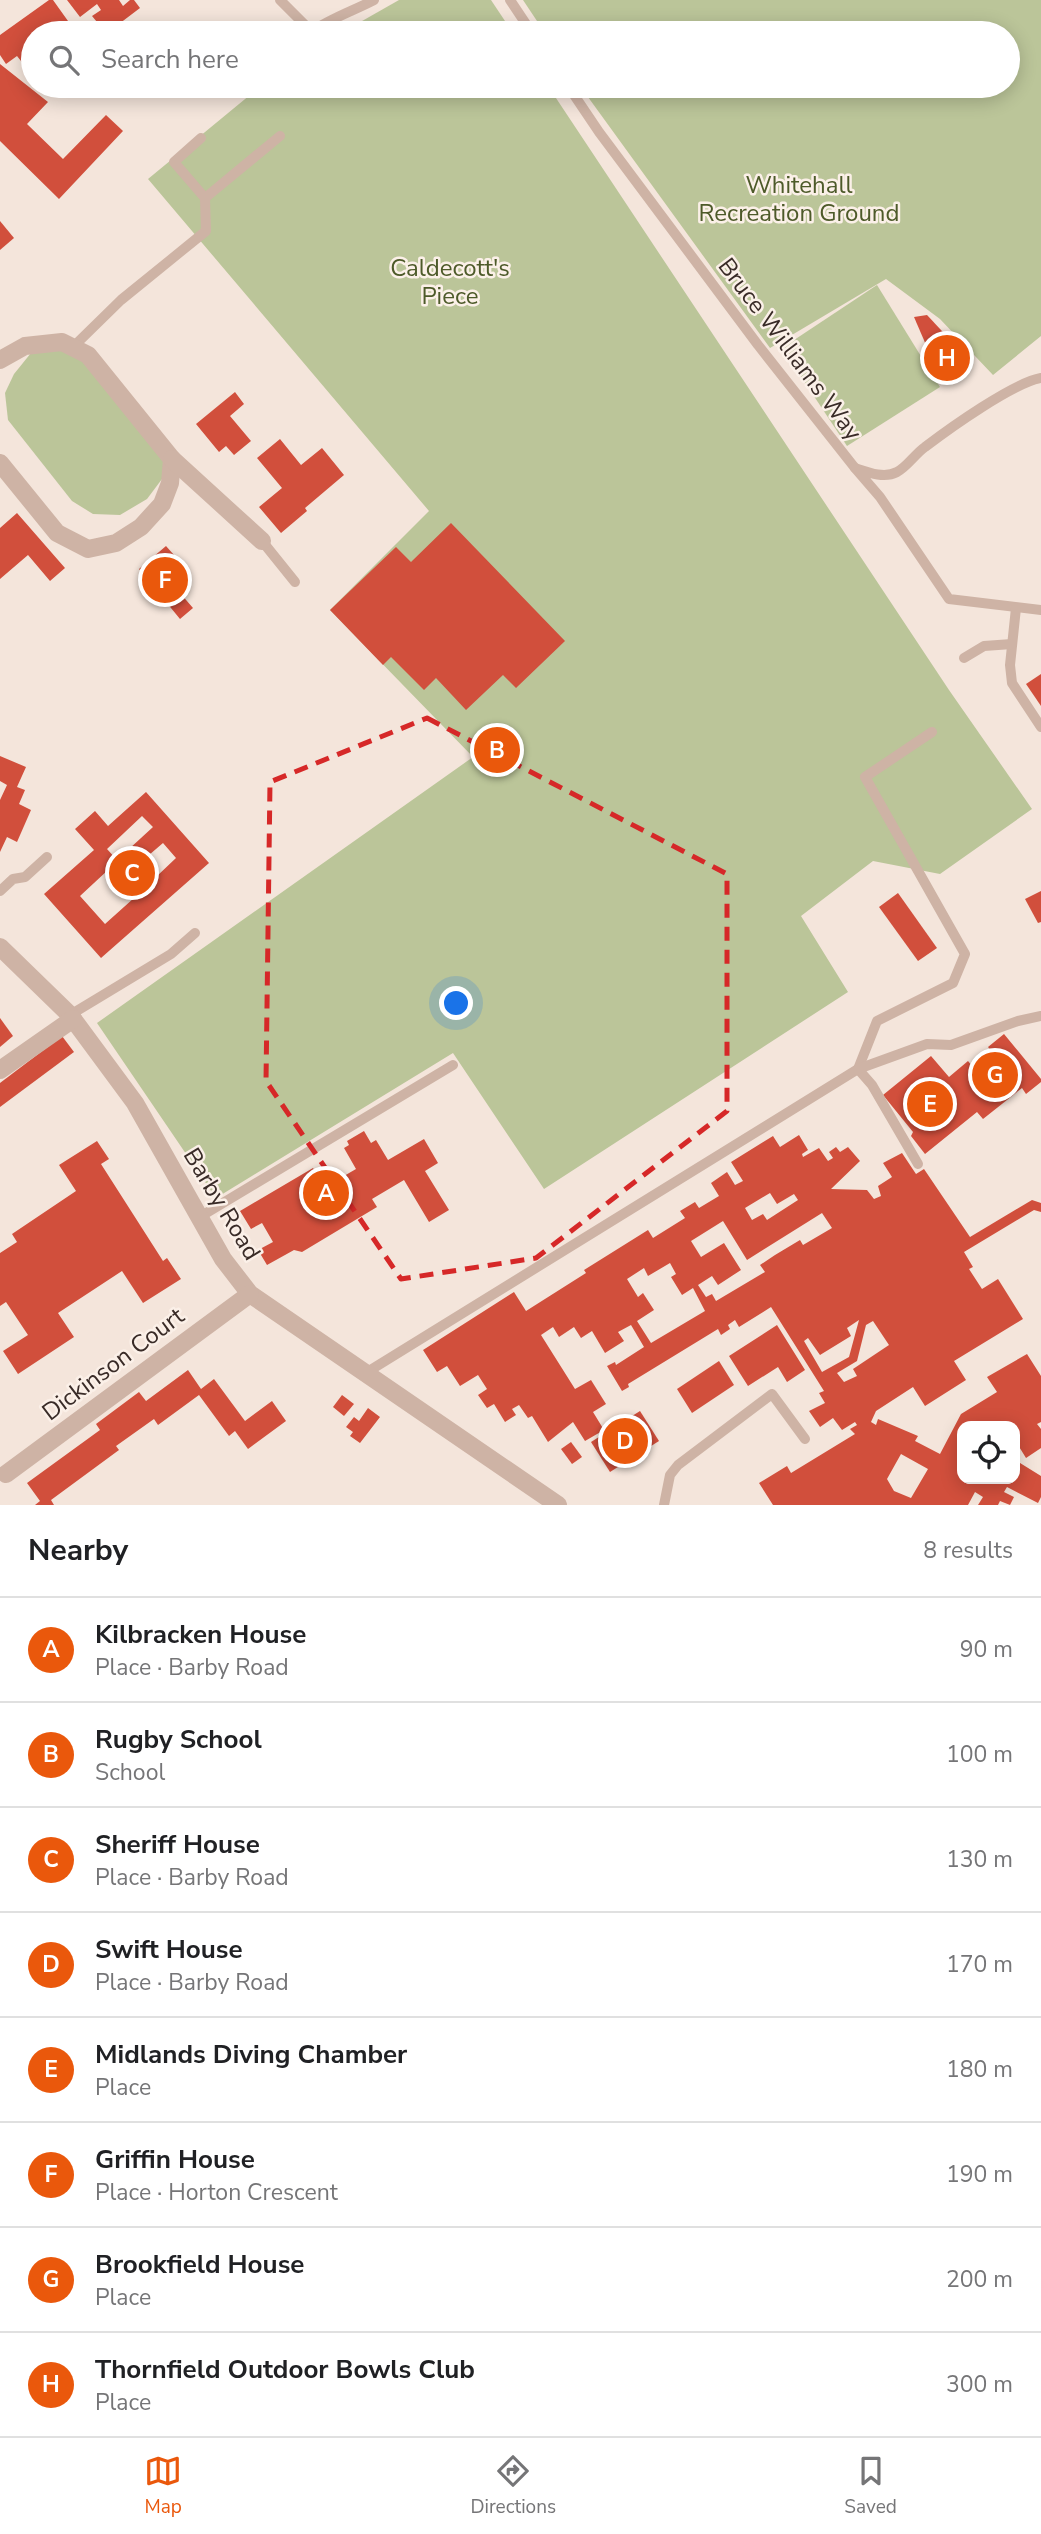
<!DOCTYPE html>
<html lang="en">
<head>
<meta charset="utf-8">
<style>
  body { margin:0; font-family:"Nunito Sans",sans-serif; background:#f6f6f6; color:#202124 }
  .controls { position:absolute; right:21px; bottom:21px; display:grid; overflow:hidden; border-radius:14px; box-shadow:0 4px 18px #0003 }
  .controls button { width:63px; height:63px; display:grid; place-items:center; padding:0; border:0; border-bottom:2px solid #e0e0e0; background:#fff; color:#202124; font:35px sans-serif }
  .you { position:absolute; left:457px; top:1004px; width:24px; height:24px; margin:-18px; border:5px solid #fff; border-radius:50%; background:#1a73e8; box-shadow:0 0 0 10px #1a73e833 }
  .badge { display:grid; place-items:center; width:46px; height:46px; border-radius:50%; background:#ea580c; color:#fff; font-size:23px; font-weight:700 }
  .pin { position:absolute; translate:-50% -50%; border:4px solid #fff; box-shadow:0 2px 7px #0006 }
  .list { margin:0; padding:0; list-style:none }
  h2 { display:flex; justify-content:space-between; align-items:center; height:91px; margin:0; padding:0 28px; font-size:30px }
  h2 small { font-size:23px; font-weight:400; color:#757577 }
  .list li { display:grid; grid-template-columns:46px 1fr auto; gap:21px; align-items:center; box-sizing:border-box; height:105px; padding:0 28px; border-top:2px solid #e0e0e0 }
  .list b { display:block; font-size:26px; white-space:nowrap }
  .list p { margin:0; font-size:23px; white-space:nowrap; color:#757577 }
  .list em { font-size:23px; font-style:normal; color:#757577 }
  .icon { flex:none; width:38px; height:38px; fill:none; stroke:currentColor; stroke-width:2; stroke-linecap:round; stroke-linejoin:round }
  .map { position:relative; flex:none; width:1041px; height:1505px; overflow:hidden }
  .search { position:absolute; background:#fff; box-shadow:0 4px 18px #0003; left:21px; right:21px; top:21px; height:77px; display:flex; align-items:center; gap:18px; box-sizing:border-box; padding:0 24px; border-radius:38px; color:#757577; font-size:26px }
  .sheet { height:931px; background:#fff }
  nav { display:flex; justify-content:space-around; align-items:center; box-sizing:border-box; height:98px; border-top:2px solid #e0e0e0; background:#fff; font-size:19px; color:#757577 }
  nav a { display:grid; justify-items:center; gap:4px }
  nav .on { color:#ea580c }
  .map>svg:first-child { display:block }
</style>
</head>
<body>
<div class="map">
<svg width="1041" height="1505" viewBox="0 0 1041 1505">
  <rect width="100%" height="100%" fill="#f4e5db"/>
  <g fill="#bbc599">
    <path d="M 399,0 L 491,0 L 513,33 L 341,33 Z"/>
    <path d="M 523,0 L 1041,0 L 1041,336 L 993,375 L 940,319 L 886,279 L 770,348 L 580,86 L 1008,86 L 1008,33 L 545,33 Z"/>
    <path d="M 261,86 L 548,86 L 949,690 L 1032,809 L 940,874 L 873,861 L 801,916 L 848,992 L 544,1189 L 453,1053 L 216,1198 L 97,1023 L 473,757 L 330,610 L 429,511 L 148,179 Z"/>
    <path d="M 877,285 L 940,387 L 847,446 L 782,348 Z"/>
    <path d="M 75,342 L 168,458 L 162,479 L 147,499 L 120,515 L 93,514 L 72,501 L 8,420 L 5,393 L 14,374 L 31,353 Z"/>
  </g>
  <g fill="#d14f3c" fill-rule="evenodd">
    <path d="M 49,0 L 53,0 L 68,21 L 48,33 L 33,33 L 33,76 L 17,56 L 6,64 L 0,55 L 0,35 Z"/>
    <path d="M 67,0 L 119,0 L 123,6 L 130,0 L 134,0 L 140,8 L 107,33 L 92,33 L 89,28 L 97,22 L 92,16 L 101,10 L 97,4 L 80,17 Z"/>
    <path d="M 0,64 L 48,102 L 27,124 L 63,159 L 106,115 L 123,131 L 59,199 L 0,141 Z"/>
    <path d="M 0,221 L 14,238 L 0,250 Z"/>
    <path d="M 927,315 L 955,345 L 969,370 L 942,382 L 914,317 Z"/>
    <path d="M 235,392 L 244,404 L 230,416 L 251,441 L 234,455 L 226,446 L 219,452 L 196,424 Z"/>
    <path d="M 280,439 L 301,465 L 322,448 L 344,475 L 305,508 L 307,511 L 281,533 L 259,507 L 282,488 L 257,458 Z"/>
    <path d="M 17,513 L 65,568 L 50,581 L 28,555 L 0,579 L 0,528 Z"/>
    <path d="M 451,523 L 565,641 L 516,688 L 503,675 L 466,710 L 436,678 L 424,690 L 391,657 L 383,665 L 330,610 L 396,547 L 411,562 Z"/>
    <path d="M 166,546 L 190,573 L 174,586 L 193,608 L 180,619 L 139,569 Z"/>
    <path d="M 1041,674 L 1041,706 L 1026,684 Z"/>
    <path d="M 0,756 L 26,767 L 17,787 L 25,790 L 19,804 L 31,810 L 17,842 L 7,837 L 0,852 L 0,800 L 7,785 L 0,781 Z"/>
    <path d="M 146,792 L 209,863 L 101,958 L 44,894 L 94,850 L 75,829 L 95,811 L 108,826 ZM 142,816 L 153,827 L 117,860 L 107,849 ZM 163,843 L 176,858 L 156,877 L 142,861 ZM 108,870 L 134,898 L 105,924 L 80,896 Z"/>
    <path d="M 1041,891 L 1041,922 L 1038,923 L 1025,899 Z"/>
    <path d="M 898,893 L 937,948 L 918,961 L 879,907 Z"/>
    <path d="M 0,1018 L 13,1036 L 0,1047 Z"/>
    <path d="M 1004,1034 L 1041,1079 L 1041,1082 L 1026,1094 L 1022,1088 L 983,1119 L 977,1112 L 925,1154 L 911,1136 L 913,1132 L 883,1095 L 931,1056 L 949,1077 L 968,1061 L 977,1072 L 982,1068 L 985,1072 L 999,1061 L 988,1047 Z"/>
    <path d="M 62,1036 L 74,1052 L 0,1107 L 0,1083 Z"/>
    <path d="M 364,1131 L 371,1143 L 376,1140 L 388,1160 L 424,1139 L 438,1163 L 425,1171 L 449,1210 L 429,1222 L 404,1180 L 372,1199 L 377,1207 L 302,1252 L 294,1250 L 267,1265 L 258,1250 L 273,1242 L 262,1223 L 251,1229 L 240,1211 L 313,1168 L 325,1187 L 356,1169 L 344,1148 L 349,1145 L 347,1141 Z"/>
    <path d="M 799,1135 L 808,1150 L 802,1154 L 803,1157 L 819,1148 L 828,1161 L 833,1158 L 829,1152 L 836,1147 L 840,1152 L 848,1147 L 860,1161 L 831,1189 L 867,1190 L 874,1199 L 881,1196 L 878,1186 L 892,1177 L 883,1163 L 902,1153 L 916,1174 L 924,1169 L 970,1237 L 1032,1200 L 1041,1203 L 1041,1212 L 1034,1210 L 964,1252 L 973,1267 L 969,1269 L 982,1289 L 998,1279 L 1023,1319 L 954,1361 L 966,1380 L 925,1406 L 913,1387 L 876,1411 L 871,1422 L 876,1425 L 878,1419 L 918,1436 L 915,1441 L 940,1454 L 961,1414 L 997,1392 L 987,1377 L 1027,1354 L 1041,1376 L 1041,1422 L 1037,1424 L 1041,1429 L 1041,1448 L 1026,1458 L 1015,1440 L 1015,1426 L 962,1426 L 962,1479 L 1015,1479 L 1015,1460 L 1041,1476 L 1041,1497 L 1038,1503 L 1007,1487 L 1004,1492 L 1014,1497 L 1010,1505 L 1000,1501 L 998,1505 L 978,1505 L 983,1497 L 975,1492 L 968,1505 L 773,1505 L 759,1483 L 787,1466 L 791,1473 L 855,1434 L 850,1429 L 857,1425 L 855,1422 L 842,1430 L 833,1418 L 820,1427 L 809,1411 L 825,1403 L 819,1393 L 824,1391 L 771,1307 L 739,1327 L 735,1320 L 728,1325 L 730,1329 L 721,1335 L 718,1329 L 628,1384 L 629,1387 L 622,1391 L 607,1366 L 615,1362 L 616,1365 L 644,1347 L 631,1325 L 618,1332 L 624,1341 L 605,1353 L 592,1331 L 581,1338 L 574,1327 L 559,1337 L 553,1327 L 541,1335 L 575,1389 L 591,1380 L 606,1404 L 593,1412 L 604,1430 L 585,1441 L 573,1422 L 548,1442 L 532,1416 L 528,1418 L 519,1405 L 512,1409 L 516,1415 L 505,1422 L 494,1404 L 487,1408 L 478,1395 L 487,1389 L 478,1375 L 460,1386 L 447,1366 L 437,1372 L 423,1350 L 514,1292 L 526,1311 L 586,1273 L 584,1270 L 648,1230 L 653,1238 L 685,1218 L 680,1211 L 695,1202 L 699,1208 L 719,1196 L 711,1183 L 727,1172 L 735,1185 L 743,1181 L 731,1162 L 773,1136 L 780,1147 ZM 770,1193 L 777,1204 L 794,1194 L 798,1200 L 767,1220 L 763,1214 L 752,1220 L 745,1208 ZM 822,1213 L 832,1228 L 803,1245 L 800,1240 L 775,1255 L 760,1265 L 765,1272 L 716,1301 L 712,1294 L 706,1297 L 698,1285 L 712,1276 L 718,1285 L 741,1270 L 724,1243 L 701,1257 L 691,1241 L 723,1221 L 747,1260 ZM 670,1263 L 676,1274 L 671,1277 L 682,1295 L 693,1288 L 705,1311 L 651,1343 L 637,1321 L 654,1310 L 643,1293 L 638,1297 L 627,1279 L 644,1268 L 648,1276 ZM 859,1320 L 849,1357 L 822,1372 L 804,1341 L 808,1338 L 820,1355 L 851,1336 L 847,1328 ZM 873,1321 L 889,1345 L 853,1369 L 857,1376 L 844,1382 L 837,1373 L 857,1361 L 866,1325 ZM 901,1454 L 928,1469 L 911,1498 L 894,1491 L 887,1479 Z"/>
    <path d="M 97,1141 L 109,1159 L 101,1164 L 163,1261 L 167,1258 L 181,1279 L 143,1303 L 122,1271 L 58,1313 L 74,1337 L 18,1374 L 3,1351 L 28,1335 L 6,1302 L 0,1306 L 0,1253 L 17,1242 L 12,1234 L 76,1191 L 59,1165 Z"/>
    <path d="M 777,1325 L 805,1370 L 787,1382 L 778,1367 L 748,1386 L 729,1356 Z"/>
    <path d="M 719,1361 L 734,1385 L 692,1413 L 677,1389 Z"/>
    <path d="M 188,1370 L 201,1389 L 214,1379 L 245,1421 L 272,1401 L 286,1421 L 248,1449 L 235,1431 L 229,1436 L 199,1395 L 158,1425 L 154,1419 L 116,1446 L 119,1450 L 51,1500 L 54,1505 L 35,1505 L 40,1501 L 27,1483 L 100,1430 L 96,1424 L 139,1392 L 146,1401 Z"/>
    <path d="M 342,1395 L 354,1404 L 344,1416 L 333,1407 Z"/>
    <path d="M 368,1408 L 380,1417 L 360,1443 L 350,1436 L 353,1432 L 346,1427 L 354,1417 L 359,1421 Z"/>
    <path d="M 640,1411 L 659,1441 L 610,1472 L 591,1442 Z"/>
    <path d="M 571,1442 L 582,1457 L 572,1464 L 561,1449 Z"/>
  </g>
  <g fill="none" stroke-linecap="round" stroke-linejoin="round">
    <g stroke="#ceb3a5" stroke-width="10">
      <path d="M 280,0 L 313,33"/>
      <path d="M 510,0 L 532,33"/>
      <path d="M 311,32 C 331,18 353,11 374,0"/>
      <path d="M 568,86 L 599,132 L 758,345 L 855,468"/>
      <path d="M 205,198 L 280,136"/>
      <path d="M 73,347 L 121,300 L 206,231 L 205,198 L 174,162 L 201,138"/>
      <path d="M 1041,378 C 1013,383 950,428 925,447 C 915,454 907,467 897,472 C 884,479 867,472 855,468 L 880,497 L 949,599 L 1041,610"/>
      <path d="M 262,541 L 295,582"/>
      <path d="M 1016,608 L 1010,665 L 1012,683 L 1041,727"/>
      <path d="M 964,658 L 984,646 L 1012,644"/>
      <path d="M 0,891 L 13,879 L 25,877 L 47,857"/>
      <path d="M 70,1015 L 171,954 L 195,933"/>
      <path d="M 858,1069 L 877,1021 L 953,983 L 965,954 L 865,777 L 932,732"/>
      <path d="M 858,1069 L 872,1085 L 918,1164"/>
      <path d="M 198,1218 L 453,1065"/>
      <path d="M 364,1374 L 858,1069 L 927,1044 L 951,1045 L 1018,1021 L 1041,1016"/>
      <path d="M 664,1505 L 670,1475 L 678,1465 L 772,1394 L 805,1439"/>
    </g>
    <g stroke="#ceb3a5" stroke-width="18">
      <path d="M 0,360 L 25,346 L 62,342 L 88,355 L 172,459 L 170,483 L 162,504 L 141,527 L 116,543 L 88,549 L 57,533 L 0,463"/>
      <path d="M 172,459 L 262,541"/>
      <path d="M 0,947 L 70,1015 L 135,1103 L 223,1259 L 250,1294 L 558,1505"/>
      <path d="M 0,1070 L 73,1019"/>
      <path d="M 6,1474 L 250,1294"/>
    </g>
  </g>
  <path fill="none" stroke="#d62828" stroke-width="5" stroke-dasharray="14 9" stroke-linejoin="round" d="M 427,718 L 727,874 L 727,1111 L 536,1258 L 401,1279 L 266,1081 L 270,782 Z"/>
  <g text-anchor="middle" stroke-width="5" stroke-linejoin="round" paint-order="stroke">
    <g font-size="24" fill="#4d5a29" stroke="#fbf0e8">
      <text x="799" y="193">Whitehall<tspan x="799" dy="28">Recreation Ground</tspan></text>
      <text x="450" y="276">Caldecott's<tspan x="450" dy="28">Piece</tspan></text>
    </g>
    <g font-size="24" fill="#392b27" stroke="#fbf0e8">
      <text transform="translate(790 349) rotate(53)" y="8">Bruce Williams Way</text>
      <text transform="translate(222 1204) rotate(59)" y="8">Barby Road</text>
      <text transform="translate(113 1364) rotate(-37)" y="8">Dickinson Court</text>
    </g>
  </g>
</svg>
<div class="controls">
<button><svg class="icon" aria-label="locate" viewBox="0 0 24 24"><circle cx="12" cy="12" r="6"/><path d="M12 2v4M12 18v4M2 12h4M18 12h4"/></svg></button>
</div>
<div class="you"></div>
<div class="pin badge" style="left:326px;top:1193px">A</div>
<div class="pin badge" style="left:497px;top:750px">B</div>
<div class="pin badge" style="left:132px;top:873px">C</div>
<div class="pin badge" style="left:625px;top:1441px">D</div>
<div class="pin badge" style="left:930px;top:1104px">E</div>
<div class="pin badge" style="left:165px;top:580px">F</div>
<div class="pin badge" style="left:995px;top:1075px">G</div>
<div class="pin badge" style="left:947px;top:358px">H</div>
<div class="search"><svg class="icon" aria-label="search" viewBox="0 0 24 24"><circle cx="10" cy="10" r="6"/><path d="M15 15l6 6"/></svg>Search here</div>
</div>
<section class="sheet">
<h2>Nearby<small>8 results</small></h2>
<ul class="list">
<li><span class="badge">A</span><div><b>Kilbracken House</b><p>Place · Barby Road</p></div><em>90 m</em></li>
<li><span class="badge">B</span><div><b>Rugby School</b><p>School</p></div><em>100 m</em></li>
<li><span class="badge">C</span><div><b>Sheriff House</b><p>Place · Barby Road</p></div><em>130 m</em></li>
<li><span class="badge">D</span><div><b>Swift House</b><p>Place · Barby Road</p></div><em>170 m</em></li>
<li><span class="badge">E</span><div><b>Midlands Diving Chamber</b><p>Place</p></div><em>180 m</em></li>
<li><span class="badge">F</span><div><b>Griffin House</b><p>Place · Horton Crescent</p></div><em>190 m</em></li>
<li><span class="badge">G</span><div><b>Brookfield House</b><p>Place</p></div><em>200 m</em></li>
<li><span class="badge">H</span><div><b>Thornfield Outdoor Bowls Club</b><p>Place</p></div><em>300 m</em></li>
</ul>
</section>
<nav>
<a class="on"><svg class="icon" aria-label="map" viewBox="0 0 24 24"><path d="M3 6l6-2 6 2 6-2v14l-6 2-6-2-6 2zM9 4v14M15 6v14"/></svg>Map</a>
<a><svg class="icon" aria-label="directions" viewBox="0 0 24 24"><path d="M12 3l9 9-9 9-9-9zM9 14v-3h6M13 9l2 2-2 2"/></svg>Directions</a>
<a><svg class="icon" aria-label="saved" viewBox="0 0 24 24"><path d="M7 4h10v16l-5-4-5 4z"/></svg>Saved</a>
</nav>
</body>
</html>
